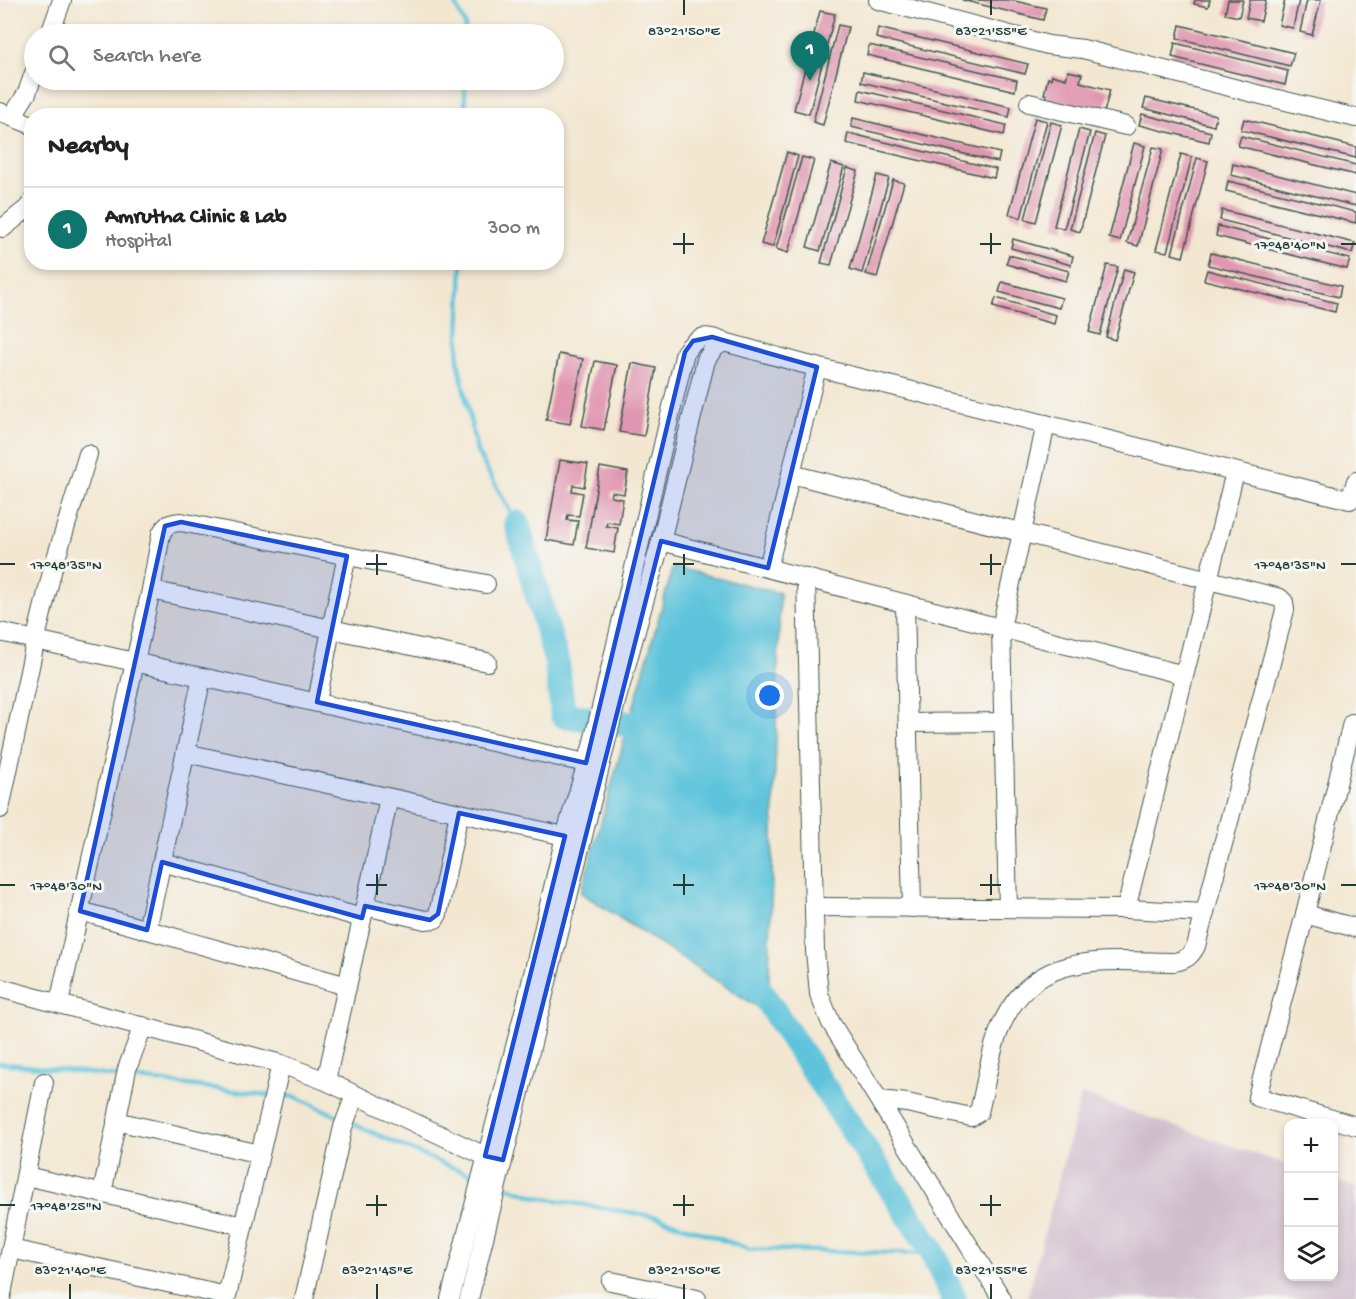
<!DOCTYPE html>
<html lang="en">
<head>
<meta charset="utf-8">
<style>
  body { margin:0; font-family:"Gochi Hand",sans-serif; background:#f6f6f6; color:#222 }
  .controls { position:absolute; right:18px; bottom:18px; display:grid; overflow:hidden; border-radius:12px; box-shadow:0 3px 9px #0003 }
  .controls button { width:54px; height:54px; display:grid; place-items:center; padding:0; border:0; border-bottom:2px solid #e0e0e0; background:#fff; color:#222; font:30px sans-serif }
  .you { position:absolute; left:770px; top:696px; width:21px; height:21px; margin:-15px; border:4px solid #fff; border-radius:50%; background:#1a73e8; box-shadow:0 0 0 9px #1a73e833 }
  .badge { display:grid; place-items:center; width:39px; height:39px; border-radius:50%; background:#0f766e; color:#fff; font-size:20px; font-weight:700 }
  .pin { position:absolute; translate:-50% -50px; filter:drop-shadow(0 2px 3px #0008) }
  .pin::after { content:''; position:absolute; top:32px; width:21px; height:18px; background:inherit; clip-path:polygon(0 0,100% 0,50% 100%) }
  .list { margin:0; padding:0; list-style:none }
  h2 { display:flex; justify-content:space-between; align-items:center; height:78px; margin:0; padding:0 24px; font-size:26px }
  h2 small { font-size:20px; font-weight:400; color:#767676 }
  .list li { display:grid; grid-template-columns:39px 1fr auto; gap:18px; align-items:center; box-sizing:border-box; height:84px; padding:0 24px; border-top:2px solid #e0e0e0 }
  .list b { display:block; font-size:22px; white-space:nowrap }
  .list p { margin:0; font-size:20px; white-space:nowrap; color:#767676 }
  .list em { font-size:20px; font-style:normal; color:#767676 }
  .icon { flex:none; width:33px; height:33px; fill:none; stroke:currentColor; stroke-width:2; stroke-linecap:round; stroke-linejoin:round }
  .map { position:relative; flex:none; width:1356px; height:1299px; overflow:hidden }
  .search { position:absolute; background:#fff; box-shadow:0 3px 9px #0003; left:24px; top:24px; width:540px; height:66px; display:flex; align-items:center; gap:15px; box-sizing:border-box; padding:0 21px; border-radius:33px; color:#767676; font-size:22px }
  .panel { position:absolute; background:#fff; box-shadow:0 3px 9px #0003; left:24px; top:108px; width:540px; height:162px; border-radius:24px }
  .map>svg:first-child { display:block }
</style>
</head>
<body>
<div class="map">
<svg width="1356" height="1299" viewBox="0 0 1356 1299">
  <rect width="100%" height="100%" fill="#f6f6f2"/>
  <filter id="ink" filterUnits="userSpaceOnUse"><feTurbulence type="fractalNoise" baseFrequency=".0167" numOctaves="2"/><feDisplacementMap in="SourceGraphic" scale="12" xChannelSelector="R" yChannelSelector="G"/><feConvolveMatrix kernelMatrix="1 2 1 2 8 2 1 2 1" color-interpolation-filters="sRGB"/></filter>
  <filter id="wash" filterUnits="userSpaceOnUse"><feTurbulence type="fractalNoise" baseFrequency=".008" numOctaves="4" result="noise"/><feDisplacementMap in="SourceGraphic" scale="24" xChannelSelector="R" yChannelSelector="G"/><feGaussianBlur stdDeviation="1.35" result="paint"/><feColorMatrix in="noise" values="0 0 0 0 0 0 0 0 0 0 0 0 0 0 0 0 0 1.4 0 .05"/><feComposite in="paint" operator="in"/></filter>
  <g filter="url(#wash)">
    <rect width="100%" height="100%" fill="#f3e7d1"/>
    <path fill="#d0bdcc" d="M 1081,1094 L 1288,1165 L 1288,1276 L 1334,1276 L 1334,1180 L 1356,1188 L 1356,1299 L 1027,1299 Z"/>
    <path fill="#5ec4db" stroke="#3e8088" stroke-width="1.5" d="M 673,567 L 780,593 L 768,1014 L 581,893 Z"/>
    <g fill="none" stroke-linecap="round" stroke-linejoin="round">
      <g stroke="#5ec4db" stroke-width="4.5">
        <path d="M 453,0 L 465,24 L 465,34"/>
        <path d="M 465,80 L 465,116"/>
        <path d="M 462,262 L 458,361 L 477,452 L 517,523"/>
        <path d="M 0,1063 L 122,1077"/>
        <path d="M 131,1078 L 268,1095"/>
        <path d="M 277,1095 L 296,1097 L 342,1118"/>
        <path d="M 349,1122 L 443,1164 L 477,1176"/>
        <path d="M 502,1185 L 537,1197 L 657,1217 L 749,1249 L 933,1254"/>
      </g>
      <g stroke="#5ec4db" stroke-width="26">
        <path d="M 517,523 L 557,663 L 563,715 L 664,729"/>
        <path d="M 750,975 L 931,1249 L 954,1299"/>
      </g>
    </g>
    <g id="blocks">
      <g fill="#e096b0">
        <path d="M 962,0 L 1010,0 L 1046,8 L 1043,20 Z"/>
        <path d="M 1195,0 L 1210,0 L 1208,7 L 1194,4 Z"/>
        <path d="M 1228,0 L 1243,0 L 1239,17 L 1225,14 Z"/>
        <path d="M 1250,0 L 1266,0 L 1261,21 L 1246,18 Z"/>
        <path d="M 1285,0 L 1299,0 L 1293,28 L 1279,25 Z"/>
        <path d="M 1307,0 L 1321,0 L 1312,35 L 1300,32 Z"/>
        <path d="M 820,11 L 835,14 L 809,114 L 794,110 Z"/>
        <path d="M 838,25 L 848,27 L 823,125 L 813,122 Z"/>
        <path d="M 1180,25 L 1294,53 L 1290,66 L 1177,38 Z"/>
        <path d="M 878,28 L 1028,64 L 1025,74 L 876,38 Z"/>
        <path d="M 1175,43 L 1288,71 L 1285,85 L 1172,57 Z"/>
        <path d="M 869,45 L 1017,80 L 1015,91 L 867,55 Z"/>
        <path d="M 1068,71 L 1082,74 L 1080,82 L 1110,90 L 1103,116 L 1046,99 L 1047,95 L 1044,94 L 1048,78 L 1051,79 L 1052,75 L 1066,79 Z"/>
        <path d="M 863,72 L 1011,107 L 1009,117 L 861,82 Z"/>
        <path d="M 860,90 L 1006,125 L 1004,135 L 858,100 Z"/>
        <path d="M 1146,98 L 1216,115 L 1214,126 L 1143,108 Z"/>
        <path d="M 1142,114 L 1211,132 L 1209,142 L 1139,125 Z"/>
        <path d="M 853,118 L 1000,153 L 998,162 L 851,127 Z"/>
        <path d="M 1035,118 L 1047,121 L 1021,218 L 1009,214 Z"/>
        <path d="M 1244,119 L 1356,147 L 1356,158 L 1241,130 Z"/>
        <path d="M 1051,122 L 1062,125 L 1036,222 L 1025,219 Z"/>
        <path d="M 1079,129 L 1090,132 L 1064,229 L 1054,226 Z"/>
        <path d="M 848,133 L 996,169 L 994,178 L 846,143 Z"/>
        <path d="M 1095,133 L 1105,136 L 1080,232 L 1070,229 Z"/>
        <path d="M 1241,136 L 1356,165 L 1356,175 L 1238,146 Z"/>
        <path d="M 1134,143 L 1145,146 L 1120,241 L 1109,238 Z"/>
        <path d="M 1153,147 L 1163,149 L 1138,246 L 1127,243 Z"/>
        <path d="M 787,152 L 798,156 L 773,247 L 761,244 Z"/>
        <path d="M 1181,154 L 1192,157 L 1167,252 L 1156,250 Z"/>
        <path d="M 802,157 L 814,160 L 788,253 L 776,249 Z"/>
        <path d="M 1197,158 L 1208,161 L 1183,257 L 1172,254 Z"/>
        <path d="M 831,163 L 844,167 L 820,251 L 807,247 Z"/>
        <path d="M 1233,164 L 1356,195 L 1356,206 L 1231,175 Z"/>
        <path d="M 847,168 L 858,171 L 831,265 L 821,263 Z"/>
        <path d="M 877,175 L 889,178 L 862,273 L 850,269 Z"/>
        <path d="M 893,180 L 904,183 L 877,277 L 866,274 Z"/>
        <path d="M 1228,181 L 1356,212 L 1356,223 L 1226,191 Z"/>
        <path d="M 1222,210 L 1355,243 L 1352,253 L 1220,220 Z"/>
        <path d="M 1218,226 L 1350,259 L 1347,269 L 1216,236 Z"/>
        <path d="M 1013,239 L 1073,256 L 1071,265 L 1011,248 Z"/>
        <path d="M 1211,253 L 1341,286 L 1339,297 L 1208,265 Z"/>
        <path d="M 1009,255 L 1069,271 L 1066,281 L 1006,264 Z"/>
        <path d="M 1107,265 L 1118,267 L 1100,335 L 1089,332 Z"/>
        <path d="M 1124,269 L 1134,272 L 1115,340 L 1106,337 Z"/>
        <path d="M 1207,270 L 1337,303 L 1335,312 L 1204,280 Z"/>
        <path d="M 1002,282 L 1062,298 L 1059,308 L 999,292 Z"/>
        <path d="M 996,298 L 1056,315 L 1054,324 L 993,307 Z"/>
        <path d="M 559,354 L 583,359 L 570,424 L 546,420 Z"/>
        <path d="M 595,361 L 617,365 L 604,430 L 582,426 Z"/>
        <path d="M 632,363 L 656,368 L 644,436 L 619,432 Z"/>
        <path d="M 560,460 L 588,464 L 584,487 L 573,485 L 572,491 L 583,493 L 579,516 L 568,515 L 567,520 L 578,521 L 574,545 L 546,540 Z"/>
        <path d="M 600,467 L 628,472 L 624,494 L 612,492 L 611,497 L 623,499 L 619,524 L 607,522 L 606,526 L 618,528 L 614,553 L 586,548 Z"/>
      </g>
    </g>
  </g>
  <g filter="url(#ink)">
    <use href="#blocks" fill-opacity="0" stroke="#3f564c" stroke-width="1.5"/>
    <g fill="none" stroke-linecap="round" stroke-linejoin="round">
      <g stroke="#3f564c" stroke-width="20">
        <g id="minor">
          <path d="M 878,0 L 1048,45 L 1083,49 L 1257,94 L 1356,118"/>
          <path d="M 50,34 L 62,0"/>
          <path d="M 1029,103 L 1126,126"/>
          <path d="M 0,112 L 12,117 L 27,93 L 34,73"/>
          <path d="M 12,117 L 32,125"/>
          <path d="M 0,227 L 3,228 L 29,207 L 32,202"/>
          <path d="M 791,474 L 1280,598 L 1284,602 L 1285,610 L 1196,946 C 1191,956 1186,960 1174,962 C 1102,961 1031,949 999,1031 C 989,1056 986,1085 979,1112 L 971,1117 L 907,1103 L 880,1100"/>
          <path d="M 661,541 L 1184,675"/>
          <path d="M 347,556 L 331,629 L 487,662"/>
          <path d="M 768,568 L 817,367"/>
          <path d="M 806,578 L 815,951 L 819,994 L 831,1023 L 1002,1299"/>
          <path d="M 151,590 L 161,534 C 166,524 170,523 181,522 L 486,584"/>
          <path d="M 905,604 L 912,908"/>
          <path d="M 0,632 L 586,763"/>
          <path d="M 908,723 L 1003,722"/>
          <path d="M 186,753 L 565,836"/>
          <path d="M 0,809 L 36,638 L 53,568 L 88,454"/>
          <path d="M 162,862 L 362,918"/>
          <path d="M 365,906 L 425,920 L 435,919 L 438,914 L 459,813"/>
          <path d="M 814,907 L 1126,909 L 1205,913"/>
          <path d="M 1008,908 L 1001,628 L 1046,424"/>
          <path d="M 1126,909 L 1235,472"/>
          <path d="M 80,911 L 347,986"/>
          <path d="M 1305,914 L 1352,723 L 1356,724"/>
          <path d="M 1356,928 L 1305,914 L 1257,1097 L 1356,1126"/>
          <path d="M 147,930 L 202,677"/>
          <path d="M 0,988 L 281,1064 L 326,1081 L 485,1156 L 496,1159"/>
          <path d="M 59,1003 L 151,590 L 331,629 L 317,702"/>
          <path d="M 326,1081 L 389,798"/>
          <path d="M 116,1121 L 260,1154"/>
          <path d="M 26,1176 L 243,1226"/>
          <path d="M 102,1194 L 127,1069 L 143,1026"/>
          <path d="M 11,1249 L 227,1296 L 281,1064"/>
          <path d="M 611,1281 L 697,1299"/>
          <path d="M 1,1299 L 44,1082"/>
          <path d="M 304,1299 L 343,1127 L 355,1095"/>
          <path d="M 450,1299 L 527,1000 L 565,836 L 592,746 L 685,352 C 698,335 704,334 724,342 L 804,364 L 1350,500 L 1356,481"/>
          <path d="M 469,1299 L 616,702 L 661,541 L 706,360 L 714,348 L 724,342"/>
        </g>
      </g>
      <use href="#minor" stroke="#fff" stroke-width="18"/>
    </g>
  </g>
  <path fill="#1d4ed8" fill-opacity="0.2" stroke="#1d4ed8" stroke-width="4.5" stroke-linejoin="round" d="M 712,337 L 817,367 L 768,568 L 661,541 L 503,1160 L 485,1156 L 565,836 L 459,813 L 438,914 L 430,920 L 365,906 L 362,918 L 162,862 L 147,930 L 80,911 L 165,526 L 181,522 L 347,556 L 317,702 L 586,763 L 685,352 L 693,341 Z"/>
  <path fill="none" stroke="#1f3d34" stroke-width="2" d="M 684,0 L 684,15M 991,0 L 991,15M 684,233 L 684,254M 991,233 L 991,254M 673,244 L 694,244M 980,244 L 1001,244M 1341,244 L 1356,244M 377,554 L 377,575M 684,554 L 684,575M 991,554 L 991,575M 0,564 L 15,564M 366,564 L 387,564M 673,564 L 694,564M 980,564 L 1001,564M 1341,564 L 1356,564M 377,874 L 377,895M 684,874 L 684,895M 991,874 L 991,895M 0,885 L 15,885M 366,885 L 387,885M 673,885 L 694,885M 980,885 L 1001,885M 1341,885 L 1356,885M 377,1195 L 377,1216M 684,1195 L 684,1216M 991,1195 L 991,1216M 0,1205 L 15,1205M 366,1205 L 387,1205M 673,1205 L 694,1205M 980,1205 L 1001,1205M 70,1284 L 70,1299M 377,1284 L 377,1299M 684,1284 L 684,1299M 991,1284 L 991,1299"/>
  <g font-size="15" text-anchor="middle" fill="#1f3d34" stroke="#f6f6f2" stroke-width="6" stroke-linejoin="round" paint-order="stroke">
    <text x="684" y="35">83°21'50"E</text>
    <text x="991" y="35">83°21'55"E</text>
    <text x="1290" y="249">17°48'40"N</text>
    <text x="66" y="569">17°48'35"N</text>
    <text x="1290" y="569">17°48'35"N</text>
    <text x="66" y="890">17°48'30"N</text>
    <text x="1290" y="890">17°48'30"N</text>
    <text x="66" y="1210">17°48'25"N</text>
    <text x="70" y="1274">83°21'40"E</text>
    <text x="377" y="1274">83°21'45"E</text>
    <text x="684" y="1274">83°21'50"E</text>
    <text x="991" y="1274">83°21'55"E</text>
  </g>
</svg>
<div class="controls">
<button>+</button>
<button>−</button>
<button><svg class="icon" aria-label="layers" viewBox="0 0 24 24"><path d="M12 4l9 5-9 5-9-5zM3 14l9 5 9-5"/></svg></button>
</div>
<div class="you"></div>
<div class="pin badge" style="left:810px;top:81px">1</div>
<div class="search"><svg class="icon" aria-label="search" viewBox="0 0 24 24"><circle cx="10" cy="10" r="6"/><path d="M15 15l6 6"/></svg>Search here</div>
<section class="panel">
<h2>Nearby<small></small></h2>
<ul class="list">
<li><span class="badge">1</span><div><b>Amrutha Clinic &amp; Lab</b><p>Hospital</p></div><em>300 m</em></li>
</ul>
</section>
</div>
</body>
</html>
